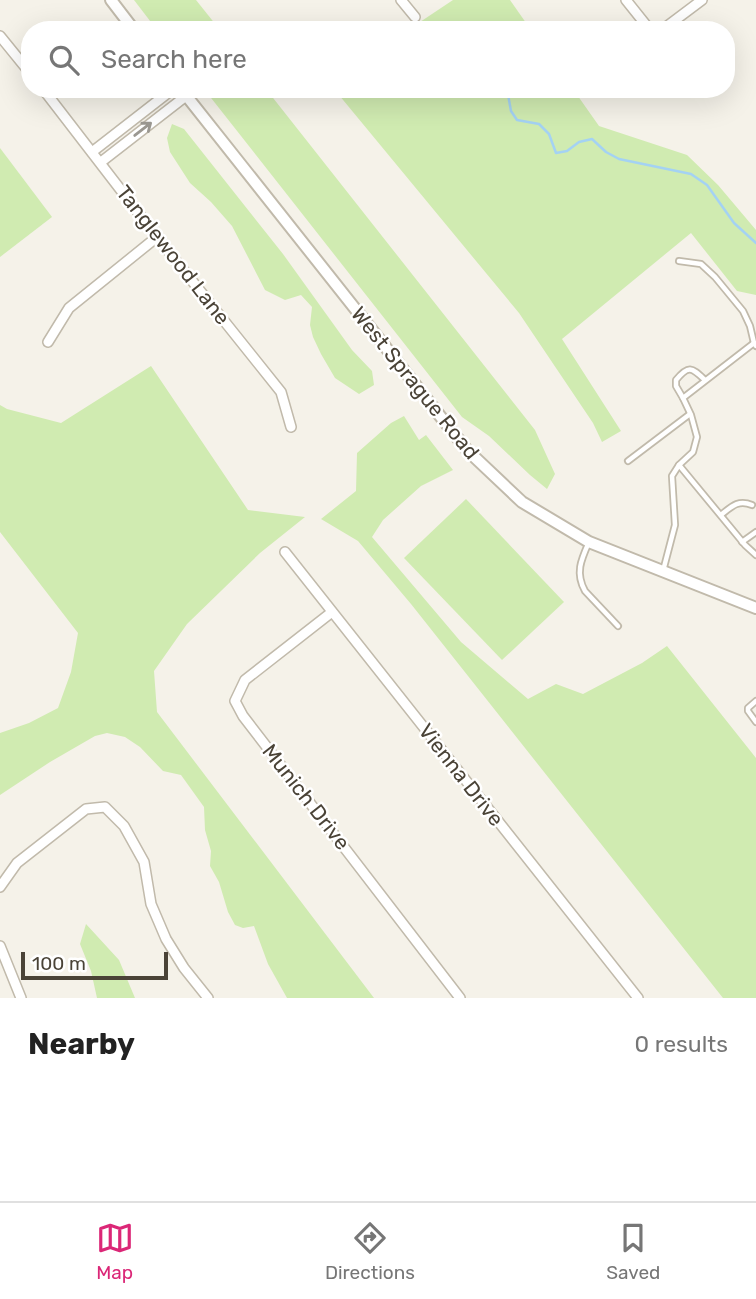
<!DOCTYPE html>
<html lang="en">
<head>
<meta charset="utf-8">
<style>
  body { margin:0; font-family:Rubik,sans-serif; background:#f6f6f6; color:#222 }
  .scale { position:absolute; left:21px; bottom:18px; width:147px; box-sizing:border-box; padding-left:7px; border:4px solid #4a4337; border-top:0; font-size:19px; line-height:24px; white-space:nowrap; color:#4a4337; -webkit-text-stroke:5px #fff; paint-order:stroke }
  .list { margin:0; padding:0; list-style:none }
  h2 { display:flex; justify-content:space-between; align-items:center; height:91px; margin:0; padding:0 28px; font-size:30px }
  h2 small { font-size:23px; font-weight:400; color:#767676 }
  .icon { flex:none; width:38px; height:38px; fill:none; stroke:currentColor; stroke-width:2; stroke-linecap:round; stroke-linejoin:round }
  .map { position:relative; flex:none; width:756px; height:998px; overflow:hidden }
  .search { position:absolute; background:#fff; box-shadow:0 7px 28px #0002; left:21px; right:21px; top:21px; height:77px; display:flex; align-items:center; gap:18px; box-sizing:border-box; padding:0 24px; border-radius:28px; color:#767676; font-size:26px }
  .sheet { height:203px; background:#fff }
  nav { display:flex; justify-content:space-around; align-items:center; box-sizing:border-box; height:98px; border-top:2px solid #e0e0e0; background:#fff; font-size:19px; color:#767676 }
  nav a { display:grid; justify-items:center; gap:4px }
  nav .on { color:#db2777 }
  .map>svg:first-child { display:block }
</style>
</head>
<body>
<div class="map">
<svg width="756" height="998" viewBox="0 0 756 998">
  <rect width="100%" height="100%" fill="#f5f2e9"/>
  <g fill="#d0ebb1">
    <path d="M 134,0 L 196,0 L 220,30 L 157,30 Z"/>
    <path d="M 453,0 L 510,0 L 531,30 L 408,30 Z"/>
    <path d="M 204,89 L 266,89 L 535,430 L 555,474 L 547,489 L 530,475 L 489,436 L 462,417 Z"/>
    <path d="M 334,89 L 573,89 L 599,126 L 687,155 L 718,185 L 756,230 L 756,295 L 737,291 L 691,233 L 562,339 L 621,431 L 602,442 L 593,423 L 519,313 Z"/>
    <path d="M 172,124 L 184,129 L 283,254 L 352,350 L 372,371 L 374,385 L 359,394 L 335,378 L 321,354 L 313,337 L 310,325 L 312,307 L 301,295 L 285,300 L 265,290 L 232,226 L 211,202 L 190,183 L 170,152 L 167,138 Z"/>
    <path d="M 0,148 L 52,217 L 0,257 Z"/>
    <path d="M 151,366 L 248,510 L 305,517 L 260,553 L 187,624 L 154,671 L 157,712 L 374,998 L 287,998 L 268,964 L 254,926 L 243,928 L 235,925 L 228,912 L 219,882 L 210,866 L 211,851 L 205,830 L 204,807 L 181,775 L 163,771 L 140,747 L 125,737 L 107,733 L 95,736 L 50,762 L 0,795 L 0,733 L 29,723 L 58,708 L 71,672 L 78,633 L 0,532 L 0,405 L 7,409 L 61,423 Z"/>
    <path d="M 404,416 L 419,440 L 426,435 L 453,470 L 421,486 L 383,520 L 372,537 L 461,642 L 528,699 L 556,684 L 583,694 L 642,663 L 667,646 L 756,758 L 756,998 L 723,998 L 411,604 L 358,541 L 321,519 L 356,491 L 357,453 L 391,423 Z"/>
    <path d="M 466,499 L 564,602 L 502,660 L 404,558 Z"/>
    <path d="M 86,924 L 119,960 L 135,998 L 97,998 L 91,971 L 80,944 Z"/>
  </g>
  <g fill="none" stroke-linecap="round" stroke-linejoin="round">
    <path stroke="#a4d2f3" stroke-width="2.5" d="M 507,89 L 511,111 L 517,120 L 539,124 L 549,134 L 556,153 L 567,151 L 579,142 L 592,139 L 606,152 L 619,159 L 691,174 L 707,185 L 734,223 L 756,243"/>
    <g stroke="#c1baab" stroke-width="8">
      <g id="service">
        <path d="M 679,261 L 701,264 L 715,277 L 743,311 L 750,326 L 754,343"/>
        <path d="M 683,398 L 676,386 L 676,380 C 689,364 692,368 705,380"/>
        <path d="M 628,461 L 690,414"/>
        <path d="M 679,465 L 745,545 L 756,555"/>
        <path d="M 721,515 C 731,507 738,499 752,505"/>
        <path d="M 589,542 C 581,560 575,573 585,591 L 618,626"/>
        <path d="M 742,542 L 756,532"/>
        <path d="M 663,571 L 675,525 L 672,476 L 679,465 L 693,452 L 697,437 L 691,415 L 683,398 L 754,343 L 756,346"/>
        <path d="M 756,701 L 748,708 L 748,711 L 756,722"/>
      </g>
    </g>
    <g stroke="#c1baab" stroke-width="12">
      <g id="minor">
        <path d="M 401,0 L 415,17"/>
        <path d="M 626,0 L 650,30"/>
        <path d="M 662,30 L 702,0"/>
        <path d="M 0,36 L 30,73"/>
        <path d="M 43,89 L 157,237 L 281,392 L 291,427"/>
        <path d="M 92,152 L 173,89"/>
        <path d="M 101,162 L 186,96"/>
        <path d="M 48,342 L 69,308 L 157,237"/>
        <path d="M 285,552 L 638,998"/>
        <path d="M 332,612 L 245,680 L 235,701 L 243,716 L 460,998"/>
        <path d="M 0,887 L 17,863 L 86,809 L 105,807 L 124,826 L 144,862 L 151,904 L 166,939 L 184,968 L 208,998"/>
        <path d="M 0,946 L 21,998"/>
      </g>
    </g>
    <g stroke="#c1baab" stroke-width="14">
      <g id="tertiary">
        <path d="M 111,0 L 134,30"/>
        <path d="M 181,89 L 467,450 L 522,502 L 589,542 L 756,608"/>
      </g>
    </g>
    <use href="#service" stroke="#fff" stroke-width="4.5"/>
    <use href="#minor" stroke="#fff" stroke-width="9"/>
    <use href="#tertiary" stroke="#fff" stroke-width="10"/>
  </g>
  <defs><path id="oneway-shaft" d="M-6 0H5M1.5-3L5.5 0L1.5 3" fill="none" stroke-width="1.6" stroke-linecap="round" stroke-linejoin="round" transform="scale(1.75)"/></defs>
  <use stroke="#9b9891" href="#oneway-shaft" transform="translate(143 129) rotate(-38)"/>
  <g text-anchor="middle" stroke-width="5" stroke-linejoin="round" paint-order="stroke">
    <g font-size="21" fill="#4a4337" stroke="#fff">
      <text transform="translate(173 255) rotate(52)" y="7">Tanglewood Lane</text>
      <text transform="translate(415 383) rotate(51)" y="7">West Sprague Road</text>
      <text transform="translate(461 775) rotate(52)" y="7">Vienna Drive</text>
      <text transform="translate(306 797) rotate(52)" y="7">Munich Drive</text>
    </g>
  </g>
</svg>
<div class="scale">100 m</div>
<div class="search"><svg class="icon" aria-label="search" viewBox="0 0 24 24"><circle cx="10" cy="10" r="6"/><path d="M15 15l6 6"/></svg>Search here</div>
</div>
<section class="sheet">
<h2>Nearby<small>0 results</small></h2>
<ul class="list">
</ul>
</section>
<nav>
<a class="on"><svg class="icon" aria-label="map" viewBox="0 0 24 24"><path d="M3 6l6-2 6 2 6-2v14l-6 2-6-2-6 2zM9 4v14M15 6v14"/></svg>Map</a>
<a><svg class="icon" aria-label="directions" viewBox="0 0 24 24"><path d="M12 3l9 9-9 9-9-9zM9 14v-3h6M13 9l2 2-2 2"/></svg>Directions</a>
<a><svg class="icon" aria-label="saved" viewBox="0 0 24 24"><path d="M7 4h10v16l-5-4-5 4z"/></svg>Saved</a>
</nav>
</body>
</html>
